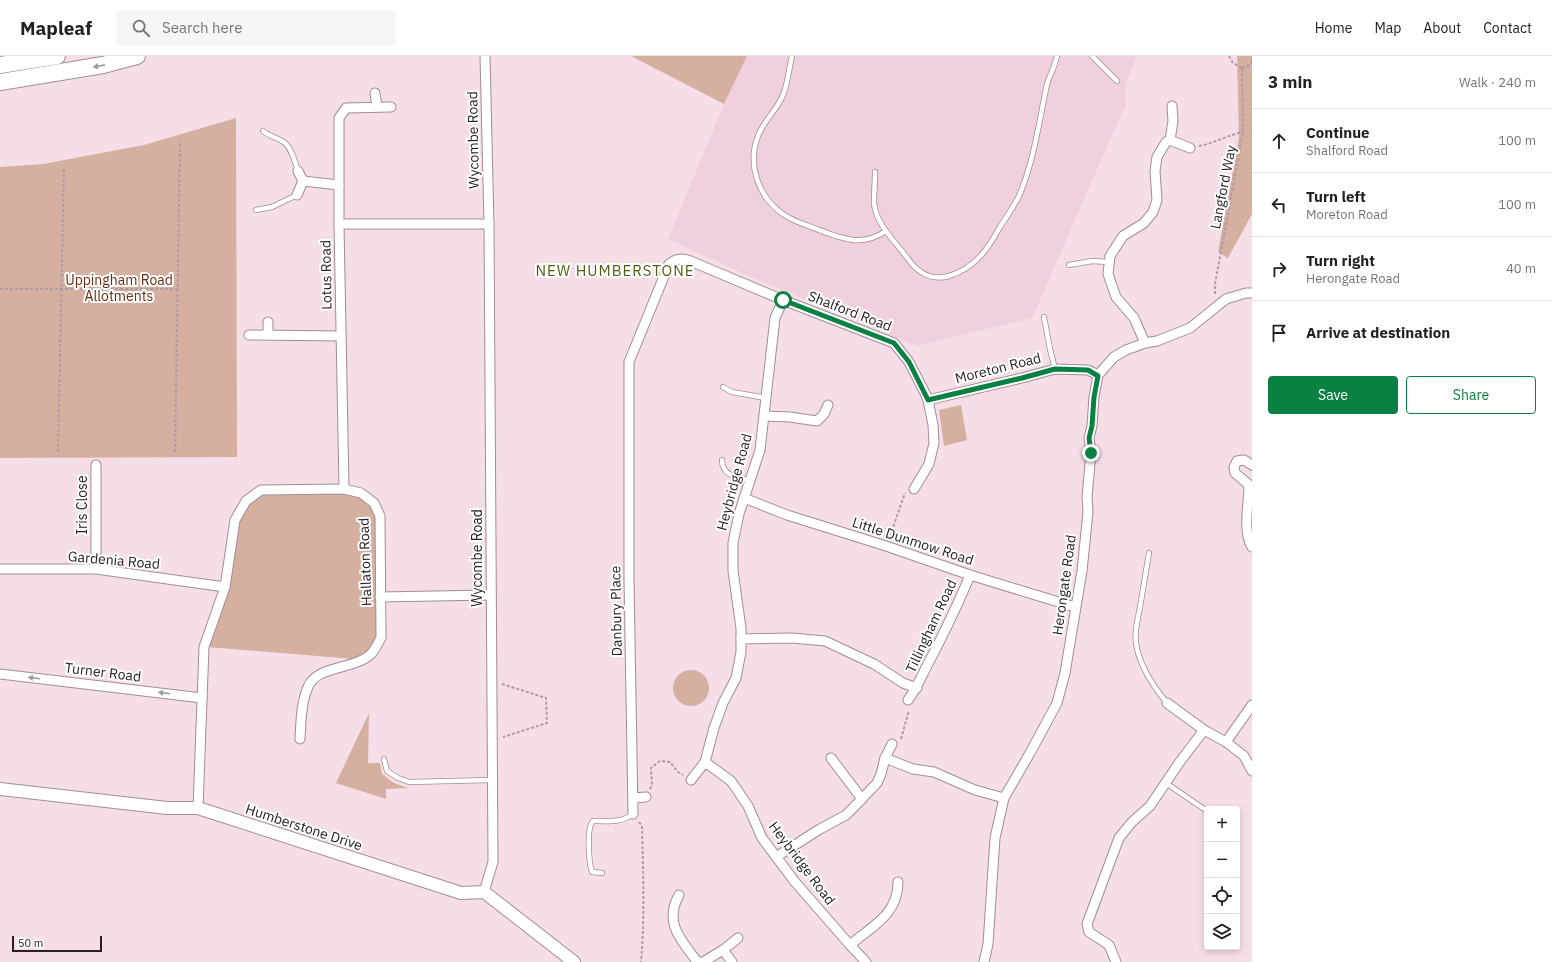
<!DOCTYPE html>
<html lang="en">
<head>
<meta charset="utf-8">
<style>
  body { margin:0; font-family:"IBM Plex Sans",sans-serif; background:#f6f6f6; color:#202124 }
  .controls { position:absolute; right:12px; bottom:12px; display:grid; overflow:hidden; border-radius:4px; box-shadow:0 2px 6px #0003 }
  .controls button { width:36px; height:36px; display:grid; place-items:center; padding:0; border:0; border-bottom:1px solid #e0e0e0; background:#fff; color:#202124; font:20px sans-serif }
  .scale { position:absolute; left:12px; bottom:10px; width:90px; box-sizing:border-box; padding-left:4px; border:2px solid #282023; border-top:0; font-size:11px; line-height:14px; white-space:nowrap; color:#282023; -webkit-text-stroke:3px #fff; paint-order:stroke }
  .stop { position:absolute; width:12px; height:12px; margin:-9px; border:3px solid #0b8043; border-radius:50%; background:#fff }
  .stop.end { background:#0b8043; border-color:#fff; box-shadow:0 1px 4px #0008 }
  .list { margin:0; padding:0; list-style:none }
  h2 { display:flex; justify-content:space-between; align-items:center; height:52px; margin:0; padding:0 16px; font-size:17px }
  h2 small { font-size:13px; font-weight:400; color:#757577 }
  .list li { display:grid; grid-template-columns:26px 1fr auto; gap:12px; align-items:center; box-sizing:border-box; height:64px; padding:0 16px; border-top:1px solid #e0e0e0 }
  .list b { display:block; font-size:15px; white-space:nowrap }
  .list p { margin:0; font-size:13px; white-space:nowrap; color:#757577 }
  .list em { font-size:13px; font-style:normal; color:#757577 }
  .actions { display:flex; gap:8px; padding:12px 16px }
  .actions a { flex:1; padding:9px 0; border:1px solid #0b8043; border-radius:4px; text-align:center; font-size:14px; color:#0b8043 }
  .actions .main { background:#0b8043; color:#fff }
  .icon { flex:none; width:22px; height:22px; fill:none; stroke:currentColor; stroke-width:2; stroke-linecap:round; stroke-linejoin:round }
  .map { position:relative; flex:none; width:1252px; height:906px; overflow:hidden }
  header { display:flex; align-items:center; gap:24px; box-sizing:border-box; height:56px; padding:0 20px; background:#fff; border-bottom:1px solid #e0e0e0 }
  header strong { font-size:19px }
  nav { display:flex; gap:22px; margin-inline-start:auto; font-size:14px }
  .search { width:280px; height:36px; background:#f6f6f6; display:flex; align-items:center; gap:10px; box-sizing:border-box; padding:0 14px; border-radius:4px; color:#757577; font-size:15px }
  main { display:flex }
  aside { flex:1; background:#fff }
  .map>svg:first-child { display:block }
</style>
</head>
<body>
<header>
<strong>Mapleaf</strong>
<div class="search"><svg class="icon" aria-label="search" viewBox="0 0 24 24"><circle cx="10" cy="10" r="6"/><path d="M15 15l6 6"/></svg>Search here</div>
<nav><a>Home</a><a>Map</a><a>About</a><a>Contact</a></nav>
</header>
<main>
<div class="map">
<svg width="1252" height="906" viewBox="0 0 1252 906">
  <rect width="100%" height="100%" fill="#f6dee8"/>
  <path fill="#f0d0de" d="M 747,0 L 1137,0 L 1126,28 L 1126,48 L 1032,262 L 917,290 L 740,216 L 668,183 L 724,48 Z"/>
  <g fill="#d5afa0">
    <path d="M 631,0 L 747,0 L 724,48 Z"/>
    <path d="M 1237,0 L 1252,0 L 1252,158 L 1228,202 L 1218,196 L 1239,81 Z"/>
    <path d="M 236,62 L 237,401 L 0,402 L 0,111 L 43,108 L 144,89 Z"/>
    <path d="M 961,349 L 967,384 L 944,390 L 939,354 Z"/>
    <path d="M 343,436 C 362,440 369,443 377,461 L 377,581 L 369,594 L 354,603 L 208,591 L 239,465 L 249,446 L 262,437 Z"/>
    <circle cx="691" cy="632" r="18"/>
    <path d="M 369,657 L 368,707 L 380,707 L 382,718 L 394,727 L 408,732 L 386,733 L 386,743 L 336,727 Z"/>
  </g>
  <g fill="none" stroke-linecap="round" stroke-linejoin="round">
    <g stroke="#a28c96" stroke-width="6">
      <g id="service">
        <path d="M 792,0 C 789,12 788,27 783,39 C 777,54 764,64 758,80 C 747,108 758,141 783,158 C 794,166 807,169 819,174 C 843,183 862,191 886,175"/>
        <path d="M 1092,0 L 1117,25"/>
        <path d="M 263,75 C 269,80 275,81 282,85 C 291,89 295,106 298,115"/>
        <path d="M 875,116 C 875,126 874,137 874,147 C 876,169 896,186 908,203 C 918,217 932,225 949,220 C 975,212 988,193 1000,171 C 1006,161 1014,151 1019,140 C 1034,105 1039,66 1047,28 C 1050,19 1055,10 1057,0"/>
        <path d="M 256,154 L 272,151 L 297,139"/>
        <path d="M 1069,209 L 1092,205 L 1109,206"/>
        <path d="M 1044,261 L 1050,293 L 1055,313"/>
        <path d="M 723,331 L 732,336 L 766,342"/>
        <path d="M 722,404 C 722,420 737,421 749,424"/>
        <path d="M 1149,497 C 1146,515 1143,533 1140,551 C 1138,563 1134,575 1136,587 C 1139,609 1153,630 1167,647"/>
        <path d="M 384,703 L 387,715 L 398,722 L 409,726 L 492,724"/>
        <path d="M 1166,727 L 1207,755"/>
        <path d="M 602,817 L 592,816 C 589,807 586,772 593,765 C 607,765 622,767 633,758"/>
      </g>
    </g>
    <g stroke="#a28c96" stroke-width="11">
      <g id="minor">
        <path d="M 375,37 L 377,51"/>
        <path d="M 1170,84 L 1190,92"/>
        <path d="M 303,125 L 339,129"/>
        <path d="M 297,139 L 303,125 L 298,115"/>
        <path d="M 339,168 L 489,168"/>
        <path d="M 268,266 L 268,279"/>
        <path d="M 249,279 L 341,280"/>
        <path d="M 1145,287 L 1134,262 L 1116,241 L 1108,218 L 1110,200 L 1123,180 L 1144,167 L 1153,156 L 1157,144 L 1155,115 L 1157,101 L 1166,86 L 1170,84 L 1173,65 L 1172,50"/>
        <path d="M 928,344 L 1022,322 L 1055,313 L 1088,314 L 1098,319"/>
        <path d="M 764,360 L 790,361 L 817,365 L 824,358 L 828,349"/>
        <path d="M 96,409 L 96,513"/>
        <path d="M 1252,409 L 1244,404 L 1237,405 L 1234,411 L 1235,417 L 1248,428 L 1249,433 C 1248,450 1243,477 1252,491"/>
        <path d="M 344,433 L 339,168 L 339,62 L 346,52 L 391,51"/>
        <path d="M 744,442 L 787,459 L 886,490 L 970,519 L 1075,551"/>
        <path d="M 0,513 L 96,513 L 225,531"/>
        <path d="M 380,541 L 491,539"/>
        <path d="M 741,583 L 792,582 L 825,585 L 874,608 L 903,627 L 917,632"/>
        <path d="M 0,618 L 202,642"/>
        <path d="M 908,644 C 917,632 922,619 929,606 C 944,577 958,549 970,519"/>
        <path d="M 1167,647 L 1204,674 L 1226,686 L 1244,700 L 1252,715"/>
        <path d="M 1226,686 L 1252,649"/>
        <path d="M 831,702 L 862,743"/>
        <path d="M 885,702 L 913,713 L 934,716 L 975,734 L 1004,742"/>
        <path d="M 705,706 L 731,725 L 748,750 L 762,782 L 795,826 L 850,889 L 866,906"/>
        <path d="M 691,724 L 705,706 L 714,672 L 723,647 L 736,622 L 741,596 L 741,572 L 733,515 L 733,487 L 739,458 L 760,394 L 775,262 L 783,244"/>
        <path d="M 634,742 L 646,741"/>
        <path d="M 198,752 L 204,591 L 225,531 L 235,464 L 246,445 L 261,434 L 344,433 L 361,437 L 374,447 L 380,460 L 381,582 C 378,587 375,594 371,598 C 354,614 317,609 308,631 C 301,647 301,665 300,683"/>
        <path d="M 633,758 L 629,523 L 629,306 L 669,208 C 676,203 680,202 688,204 L 783,244 L 894,287 L 909,306 L 925,337 L 928,344 L 933,369 L 934,387 L 929,408 L 914,433"/>
        <path d="M 776,801 L 820,773 L 846,759 L 857,748 L 877,727 L 881,718 L 885,702 L 892,688"/>
        <path d="M 484,836 L 493,806 L 489,168 L 485,0"/>
        <path d="M 679,839 C 664,866 680,883 696,904 L 699,906"/>
        <path d="M 850,889 C 872,870 898,859 898,826"/>
        <path d="M 723,894 L 738,882"/>
        <path d="M 703,906 L 723,894 L 732,906"/>
        <path d="M 984,906 L 988,888 L 995,782 L 1004,742 L 1030,697 L 1057,647 L 1065,617 L 1082,515 L 1088,456 L 1087,441 L 1091,397 L 1089,382 L 1092,370 L 1094,341 L 1098,319 L 1114,301 L 1126,294 L 1145,287 L 1157,285 L 1190,272 L 1226,243 L 1246,237 L 1252,237"/>
        <path d="M 1116,906 L 1109,889 L 1089,876 L 1087,868 L 1119,782 L 1132,766 L 1150,750 L 1179,707 L 1204,674"/>
      </g>
    </g>
    <g stroke="#a28c96" stroke-width="14">
      <path id="tertiary" d="M 0,733 L 167,752 L 198,752 L 461,837 L 484,836 L 574,906"/>
    </g>
    <g stroke="#a28c96" stroke-width="18">
      <g id="trunk">
        <path d="M 0,9 L 57,0"/>
        <path d="M 0,26 L 103,9 L 137,0"/>
      </g>
    </g>
    <g stroke="#ae9ba3" stroke-width="2" stroke-dasharray="3 2" stroke-linecap="butt">
      <path d="M 1229,0 L 1233,7 L 1242,12"/>
      <path d="M 1242,12 L 1249,9 L 1252,5"/>
      <path d="M 1251,77 L 1252,77"/>
      <path d="M 1199,90 C 1215,87 1228,79 1243,76"/>
      <path d="M 0,233 L 178,233"/>
      <path d="M 1215,238 L 1215,228 L 1243,76 L 1242,12"/>
      <path d="M 58,396 L 64,111"/>
      <path d="M 175,396 L 180,85"/>
      <path d="M 890,480 L 905,437"/>
      <path d="M 502,628 L 546,642 L 547,667 L 503,681"/>
      <path d="M 901,683 L 909,654"/>
      <path d="M 650,733 L 652,729 L 651,712 L 660,705 L 670,706 L 678,716 L 683,719"/>
      <path d="M 639,766 L 642,770 C 643,816 645,861 641,906"/>
    </g>
    <use href="#service" stroke="#fff" stroke-width="4.5"/>
    <use href="#minor" stroke="#fff" stroke-width="9"/>
    <use href="#tertiary" stroke="#fff" stroke-width="12"/>
    <use href="#trunk" stroke="#fff" stroke-width="16"/>
  </g>
  <defs><path id="oneway-solid" d="M-6-.8H1V-3.2L6.5 0L1 3.2V.8H-6Z"/></defs>
  <g fill="#9e9b9c">
    <use href="#oneway-solid" transform="translate(99 10) rotate(169)"/>
    <use href="#oneway-solid" transform="translate(34 622) rotate(-173)"/>
    <use href="#oneway-solid" transform="translate(164 637) rotate(-173)"/>
  </g>
  <g fill="none" stroke-linecap="round" stroke-linejoin="round">
    <path stroke="#0b8043" stroke-width="5" d="M 783,244 L 894,287 L 909,306 L 928,344 L 1022,322 L 1055,313 L 1088,314 L 1098,320 L 1094,341 L 1092,370 L 1089,382 L 1091,397"/>
  </g>
  <g text-anchor="middle" stroke-width="4" stroke-linejoin="round" paint-order="stroke">
    <g font-size="14" fill="#282023" stroke="#fff">
      <text transform="translate(473 84) rotate(-91)" y="5">Wycombe Road</text>
      <text transform="translate(1223 131) rotate(-79)" y="5">Langford Way</text>
      <text transform="translate(326 219) rotate(-91)" y="5">Lotus Road</text>
      <text transform="translate(850 255) rotate(21)" y="5">Shalford Road</text>
      <text transform="translate(998 312) rotate(-14)" y="5">Moreton Road</text>
      <text transform="translate(734 426) rotate(-75)" y="5">Heybridge Road</text>
      <text transform="translate(82 449) rotate(-90)" y="5">Iris Close</text>
      <text transform="translate(913 485) rotate(18)" y="5">Little Dunmow Road</text>
      <text transform="translate(477 502) rotate(-90)" y="5">Wycombe Road</text>
      <text transform="translate(114 504) rotate(5)" y="5">Gardenia Road</text>
      <text transform="translate(365 506) rotate(-92)" y="5">Hallaton Road</text>
      <text transform="translate(1064 529) rotate(-82)" y="5">Herongate Road</text>
      <text transform="translate(616 555) rotate(-91)" y="5">Danbury Place</text>
      <text transform="translate(931 570) rotate(-65)" y="5">Tillingham Road</text>
      <text transform="translate(103 616) rotate(7)" y="5">Turner Road</text>
      <text transform="translate(304 771) rotate(18)" y="5">Humberstone Drive</text>
      <text transform="translate(802 807) rotate(53)" y="5">Heybridge Road</text>
    </g>
    <g font-size="14" fill="#682b0f" stroke="#fff">
      <text x="119" y="229">Uppingham Road<tspan x="119" dy="16">Allotments</tspan></text>
    </g>
    <g font-size="15" letter-spacing="1" fill="#4f5f12" stroke="#fff">
      <text x="615" y="220">NEW HUMBERSTONE</text>
    </g>
  </g>
</svg>
<div class="controls">
<button>+</button>
<button>−</button>
<button><svg class="icon" aria-label="locate" viewBox="0 0 24 24"><circle cx="12" cy="12" r="6"/><path d="M12 2v4M12 18v4M2 12h4M18 12h4"/></svg></button>
<button><svg class="icon" aria-label="layers" viewBox="0 0 24 24"><path d="M12 4l9 5-9 5-9-5zM3 14l9 5 9-5"/></svg></button>
</div>
<div class="scale">50 m</div>
<div class="stop" style="left:783px;top:244px"></div>
<div class="stop end" style="left:1091px;top:397px"></div>
</div>
<aside>
<h2>3 min<small>Walk · 240 m</small></h2>
<ul class="list">
<li><svg class="icon" aria-label="ahead" viewBox="0 0 24 24"><path d="M12 20V5M6 11l6-6 6 6"/></svg><div><b>Continue</b><p>Shalford Road</p></div><em>100 m</em></li>
<li><svg class="icon" aria-label="left" viewBox="0 0 24 24"><path d="M17 20v-9H6M10 6l-5 5 5 5"/></svg><div><b>Turn left</b><p>Moreton Road</p></div><em>100 m</em></li>
<li><svg class="icon" aria-label="right" viewBox="0 0 24 24"><path d="M7 20v-9h11M14 6l5 5-5 5"/></svg><div><b>Turn right</b><p>Herongate Road</p></div><em>40 m</em></li>
<li><svg class="icon" aria-label="arrive" viewBox="0 0 24 24"><path d="M6 21V4h12l-3 4 3 4H6"/></svg><div><b>Arrive at destination</b></div></li>
</ul>
<div class="actions"><a class="main">Save</a><a>Share</a></div>
</aside>
</main>
</body>
</html>
